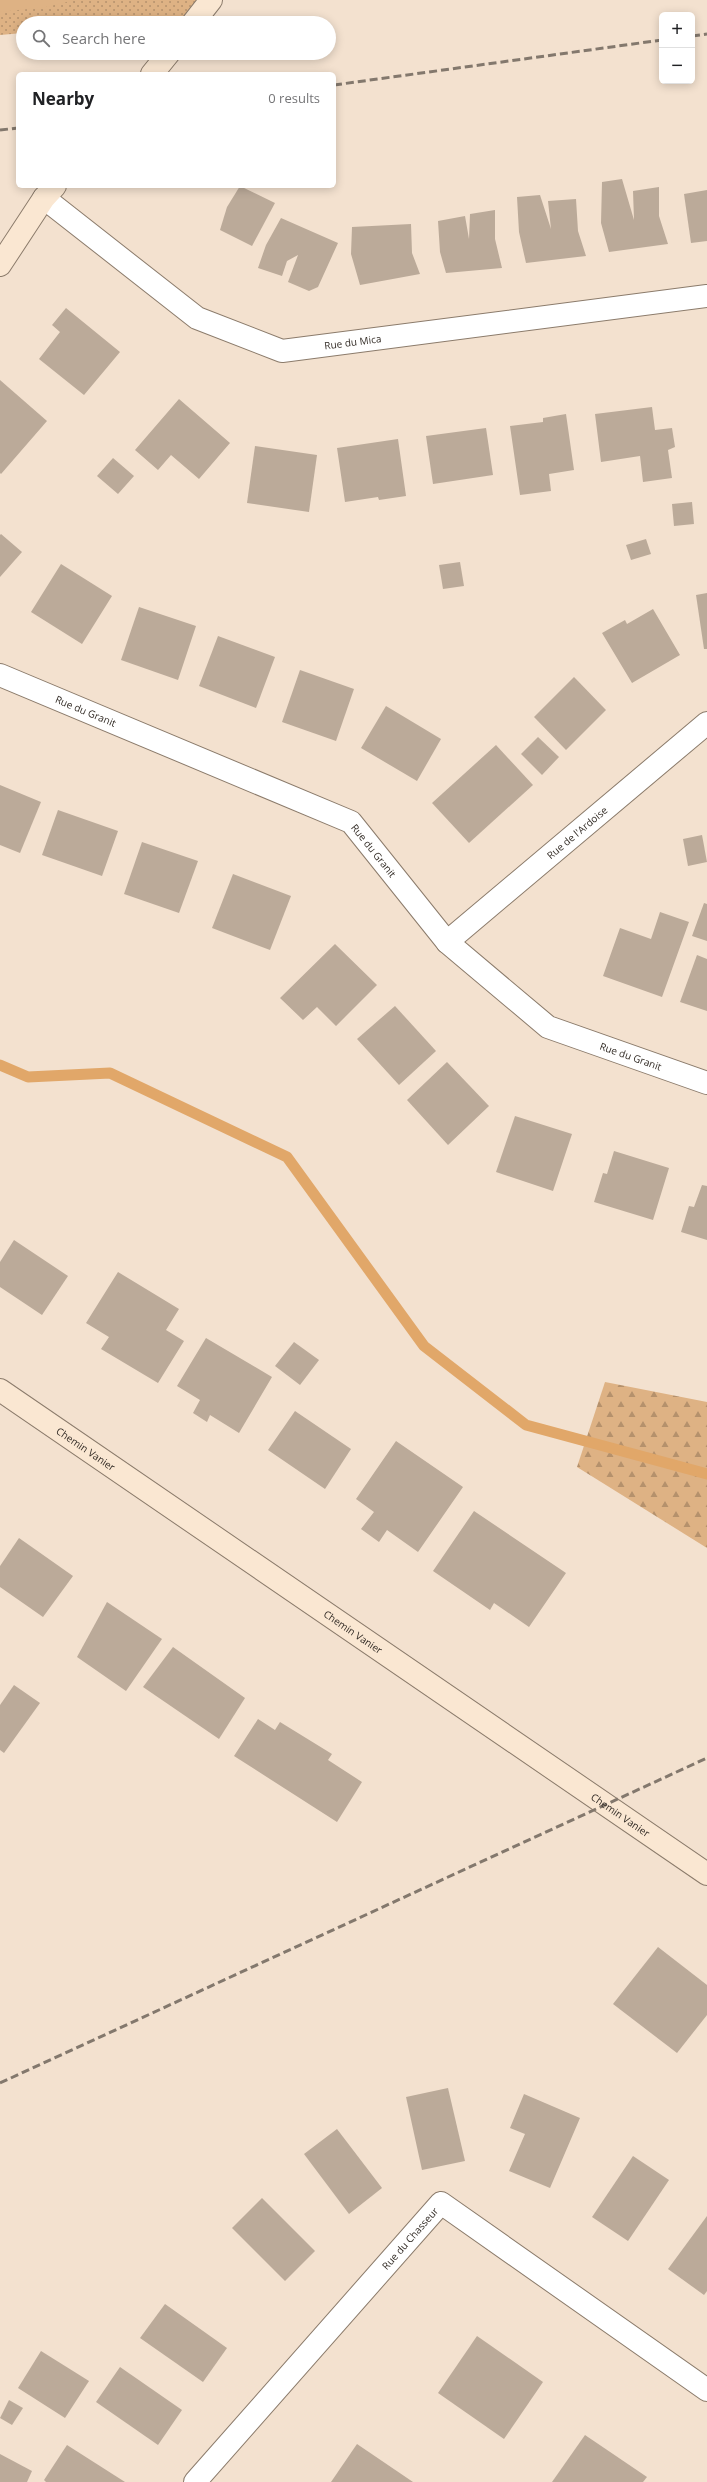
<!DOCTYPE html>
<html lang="en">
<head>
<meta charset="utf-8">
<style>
  body { margin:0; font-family:"Open Sans",sans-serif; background:#f2f2f2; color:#202124 }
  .controls { position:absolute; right:12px; top:12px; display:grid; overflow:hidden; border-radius:6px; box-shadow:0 2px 10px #0003 }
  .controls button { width:36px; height:36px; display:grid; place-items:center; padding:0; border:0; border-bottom:1px solid #e0e0e0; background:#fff; color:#202124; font:20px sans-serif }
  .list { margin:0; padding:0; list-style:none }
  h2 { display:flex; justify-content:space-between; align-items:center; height:52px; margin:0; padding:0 16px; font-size:17px }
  h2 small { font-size:13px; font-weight:400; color:#757577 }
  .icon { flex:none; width:22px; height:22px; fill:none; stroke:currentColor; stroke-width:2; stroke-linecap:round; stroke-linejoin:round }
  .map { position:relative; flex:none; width:707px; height:2482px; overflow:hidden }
  .search { position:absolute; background:#fff; box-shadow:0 2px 10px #0003; left:16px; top:16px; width:320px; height:44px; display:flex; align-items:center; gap:10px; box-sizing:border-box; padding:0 14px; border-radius:22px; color:#757577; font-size:15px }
  .panel { position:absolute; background:#fff; box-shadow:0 2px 10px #0003; left:16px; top:72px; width:320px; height:116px; border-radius:6px }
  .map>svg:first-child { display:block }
</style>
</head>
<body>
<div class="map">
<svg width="707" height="2482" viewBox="0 0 707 2482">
  <defs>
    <pattern id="grass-dots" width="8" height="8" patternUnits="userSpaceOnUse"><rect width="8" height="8" fill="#deb284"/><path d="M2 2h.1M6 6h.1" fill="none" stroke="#b5916c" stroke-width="1.8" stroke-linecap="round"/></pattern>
    <pattern id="forest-firs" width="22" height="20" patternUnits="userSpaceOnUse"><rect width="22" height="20" fill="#deb284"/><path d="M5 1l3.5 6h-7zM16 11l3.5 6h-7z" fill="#b5916c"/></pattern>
  </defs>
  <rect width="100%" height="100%" fill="#f3e1cf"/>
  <path fill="url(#grass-dots)" d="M 0,0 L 212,0 L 190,23 L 23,23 L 23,33 L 0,35 Z"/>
  <path fill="url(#forest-firs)" d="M 605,1382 L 707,1402 L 707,1548 L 577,1467 Z"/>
  <path fill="#deb284" d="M 0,0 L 75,0 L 46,7 L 0,12 Z"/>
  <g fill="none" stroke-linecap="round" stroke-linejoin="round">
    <path stroke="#e1a769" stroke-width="11" d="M 0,1065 L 28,1077 L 110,1073 L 287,1157 L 424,1346 L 526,1425 L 707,1474"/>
  </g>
  <g fill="#ba9">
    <path d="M 622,179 L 634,220 L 633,191 L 659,187 L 659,216 L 668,244 L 609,252 L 601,223 L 602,182 Z"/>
    <path d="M 240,186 L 275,203 L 252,246 L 220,230 L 227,207 Z"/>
    <path d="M 707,190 L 707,241 L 691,243 L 684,194 Z"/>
    <path d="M 540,195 L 551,229 L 548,201 L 576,199 L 578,231 L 586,256 L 526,263 L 519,232 L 517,197 Z"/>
    <path d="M 495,210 L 495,239 L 502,268 L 446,273 L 440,252 L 438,221 L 465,216 L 469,239 L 470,214 Z"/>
    <path d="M 281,218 L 338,243 L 318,287 L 309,291 L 288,282 L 298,255 L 287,261 L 282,276 L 258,268 L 266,245 Z"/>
    <path d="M 411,224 L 412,253 L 420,274 L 360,285 L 351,254 L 352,227 Z"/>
    <path d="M 66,308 L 120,352 L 84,395 L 39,359 L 60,332 L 52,325 Z"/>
    <path d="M 0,380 L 47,421 L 1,474 L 0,473 Z"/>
    <path d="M 179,399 L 230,443 L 199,479 L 171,455 L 158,470 L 135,450 Z"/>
    <path d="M 652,407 L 655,430 L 672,428 L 675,447 L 668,450 L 672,478 L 643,482 L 640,456 L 601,462 L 595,414 Z"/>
    <path d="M 566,414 L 574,470 L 549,474 L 551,491 L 520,495 L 510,426 L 543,422 L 543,418 Z"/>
    <path d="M 486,428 L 493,475 L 433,484 L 426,436 Z"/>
    <path d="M 398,439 L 406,496 L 379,500 L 378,497 L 345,502 L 337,448 Z"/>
    <path d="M 255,446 L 317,455 L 309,512 L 247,503 Z"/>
    <path d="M 113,458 L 134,476 L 118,494 L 97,476 Z"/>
    <path d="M 692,502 L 694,524 L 674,526 L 672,504 Z"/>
    <path d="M 1,534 L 22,552 L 0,577 L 0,535 Z"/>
    <path d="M 646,539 L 651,554 L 631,560 L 626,545 Z"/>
    <path d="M 460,562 L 464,586 L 443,589 L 439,565 Z"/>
    <path d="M 61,564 L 112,596 L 82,644 L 31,612 Z"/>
    <path d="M 707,593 L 707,649 L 704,649 L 696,595 Z"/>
    <path d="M 139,607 L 196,626 L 178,680 L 121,660 Z"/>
    <path d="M 653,609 L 680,655 L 632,683 L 602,633 L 625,620 L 627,624 Z"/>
    <path d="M 218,636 L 275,657 L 256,708 L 199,686 Z"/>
    <path d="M 300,670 L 354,689 L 336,741 L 282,722 Z"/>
    <path d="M 574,677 L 606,710 L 566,750 L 534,717 Z"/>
    <path d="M 386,706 L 441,739 L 417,781 L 361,748 Z"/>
    <path d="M 538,737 L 559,757 L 542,775 L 521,754 Z"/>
    <path d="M 496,745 L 533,785 L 469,843 L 432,803 Z"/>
    <path d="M 0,785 L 41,802 L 20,853 L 0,845 Z"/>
    <path d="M 58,810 L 118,831 L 102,876 L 42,855 Z"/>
    <path d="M 702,835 L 707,862 L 688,866 L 683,839 Z"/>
    <path d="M 142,842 L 198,861 L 179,913 L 124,894 Z"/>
    <path d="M 233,874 L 291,896 L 270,950 L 212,928 Z"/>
    <path d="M 704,903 L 707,904 L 707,941 L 692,936 Z"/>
    <path d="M 660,912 L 689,922 L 662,997 L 603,976 L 620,928 L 651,939 Z"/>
    <path d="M 335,944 L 377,985 L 336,1026 L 317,1007 L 303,1020 L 280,998 Z"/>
    <path d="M 697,955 L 707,959 L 707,1011 L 680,1002 Z"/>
    <path d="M 395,1006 L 436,1051 L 399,1085 L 357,1039 Z"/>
    <path d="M 447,1062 L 489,1106 L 448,1145 L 407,1100 Z"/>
    <path d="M 515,1116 L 572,1134 L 553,1191 L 496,1172 Z"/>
    <path d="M 614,1151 L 669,1168 L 653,1220 L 594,1202 L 603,1173 L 607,1174 Z"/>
    <path d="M 702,1185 L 707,1186 L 707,1240 L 681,1232 L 689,1206 L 694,1207 Z"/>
    <path d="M 14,1240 L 68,1276 L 42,1315 L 0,1287 L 0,1262 Z"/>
    <path d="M 118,1272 L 179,1309 L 166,1330 L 184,1341 L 158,1383 L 101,1349 L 109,1337 L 86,1323 Z"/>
    <path d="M 206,1338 L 272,1377 L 239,1433 L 210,1415 L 207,1422 L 193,1413 L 200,1400 L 177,1386 Z"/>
    <path d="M 294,1342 L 319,1360 L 300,1385 L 275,1366 Z"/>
    <path d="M 295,1411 L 351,1449 L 325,1489 L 268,1450 Z"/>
    <path d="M 396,1441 L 463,1487 L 418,1552 L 387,1530 L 379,1542 L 361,1529 L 374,1512 L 356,1499 Z"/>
    <path d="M 474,1511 L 566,1573 L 529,1627 L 494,1603 L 490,1610 L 433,1571 Z"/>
    <path d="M 19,1538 L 73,1576 L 43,1617 L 0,1587 L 0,1566 Z"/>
    <path d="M 107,1602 L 162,1639 L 126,1691 L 77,1657 Z"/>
    <path d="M 173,1647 L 245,1698 L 219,1739 L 143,1687 Z"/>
    <path d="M 14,1685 L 40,1703 L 4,1753 L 0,1750 L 0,1705 Z"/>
    <path d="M 258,1719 L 275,1730 L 280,1722 L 332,1754 L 328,1760 L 362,1782 L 337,1822 L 234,1756 Z"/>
    <path d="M 658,1947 L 707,1985 L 707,2015 L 677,2053 L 613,2004 Z"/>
    <path d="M 448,2088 L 465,2161 L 422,2170 L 406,2097 Z"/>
    <path d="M 524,2094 L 580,2118 L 550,2188 L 509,2171 L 525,2134 L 510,2128 Z"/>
    <path d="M 337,2129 L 382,2188 L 349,2214 L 304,2154 Z"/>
    <path d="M 633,2156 L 669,2180 L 628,2241 L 592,2217 Z"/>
    <path d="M 262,2198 L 315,2251 L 285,2281 L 232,2228 Z"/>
    <path d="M 707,2216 L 707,2291 L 704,2295 L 668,2269 Z"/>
    <path d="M 165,2304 L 227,2348 L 203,2382 L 140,2338 Z"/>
    <path d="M 477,2336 L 543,2382 L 504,2439 L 438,2393 Z"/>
    <path d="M 41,2351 L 89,2381 L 65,2418 L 18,2388 Z"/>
    <path d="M 120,2367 L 182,2410 L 158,2445 L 96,2402 Z"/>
    <path d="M 9,2400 L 23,2408 L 12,2425 L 0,2418 Z"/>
    <path d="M 585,2435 L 647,2477 L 643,2482 L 552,2482 Z"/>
    <path d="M 357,2444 L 413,2482 L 331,2482 Z"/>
    <path d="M 67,2445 L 125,2482 L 46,2482 L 44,2480 Z"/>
    <path d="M 0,2454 L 32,2471 L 27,2482 L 0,2482 Z"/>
  </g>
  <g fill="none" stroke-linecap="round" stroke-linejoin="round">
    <g stroke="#8b7b6b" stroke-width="24">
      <g id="street">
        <path id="s1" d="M 44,198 L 197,318 L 282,351 L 707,296"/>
        <path id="s2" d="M 0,675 L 351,822 L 447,942 L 548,1027 L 707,1083"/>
        <path id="s3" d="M 447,942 L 707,723"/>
        <path id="s4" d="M 195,2482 L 441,2203 L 707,2390"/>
      </g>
    </g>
    <g stroke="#8b7b6b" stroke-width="24">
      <g id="secondary">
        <path d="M 193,23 L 211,0"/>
        <path d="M 152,74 L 169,53"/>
        <path d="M 0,265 L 44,198 L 55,186"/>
        <path id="s5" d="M 0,1390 L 707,1874"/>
      </g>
    </g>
    <use href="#street" stroke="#fff" stroke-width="22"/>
    <use href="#secondary" stroke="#fae7d2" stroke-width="22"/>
    <g stroke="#83786d" stroke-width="3" stroke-dasharray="8 4" stroke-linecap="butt">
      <path d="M 692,36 L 707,34"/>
      <path d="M 334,85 L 662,40"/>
      <path d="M 0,130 L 18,128"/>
      <path d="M 0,2083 L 707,1758"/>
    </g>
  </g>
  <g text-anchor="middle" stroke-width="3.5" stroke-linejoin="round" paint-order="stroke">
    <g font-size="10" fill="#332c26" stroke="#feefe1">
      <text dy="4" stroke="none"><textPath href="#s1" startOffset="357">Rue du Mica</textPath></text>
      <text dy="4" stroke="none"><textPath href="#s2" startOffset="93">Rue du Granit</textPath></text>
      <text dy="4" stroke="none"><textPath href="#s3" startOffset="170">Rue de l'Ardoise</textPath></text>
      <text dy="4" stroke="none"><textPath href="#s2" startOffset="417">Rue du Granit</textPath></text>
      <text dy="4" stroke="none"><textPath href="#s2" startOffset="754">Rue du Granit</textPath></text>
      <text dy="4" stroke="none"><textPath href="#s5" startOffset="104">Chemin Vanier</textPath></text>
      <text dy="4" stroke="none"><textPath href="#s5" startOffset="428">Chemin Vanier</textPath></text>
      <text dy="4" stroke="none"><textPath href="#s5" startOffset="752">Chemin Vanier</textPath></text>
      <text dy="4" stroke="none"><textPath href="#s4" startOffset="325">Rue du Chasseur</textPath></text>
    </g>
  </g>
</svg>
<div class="controls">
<button>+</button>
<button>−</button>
</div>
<div class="search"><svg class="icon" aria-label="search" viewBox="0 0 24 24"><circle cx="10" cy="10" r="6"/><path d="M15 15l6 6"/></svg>Search here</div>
<section class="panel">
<h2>Nearby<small>0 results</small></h2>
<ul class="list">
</ul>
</section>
</div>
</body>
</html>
